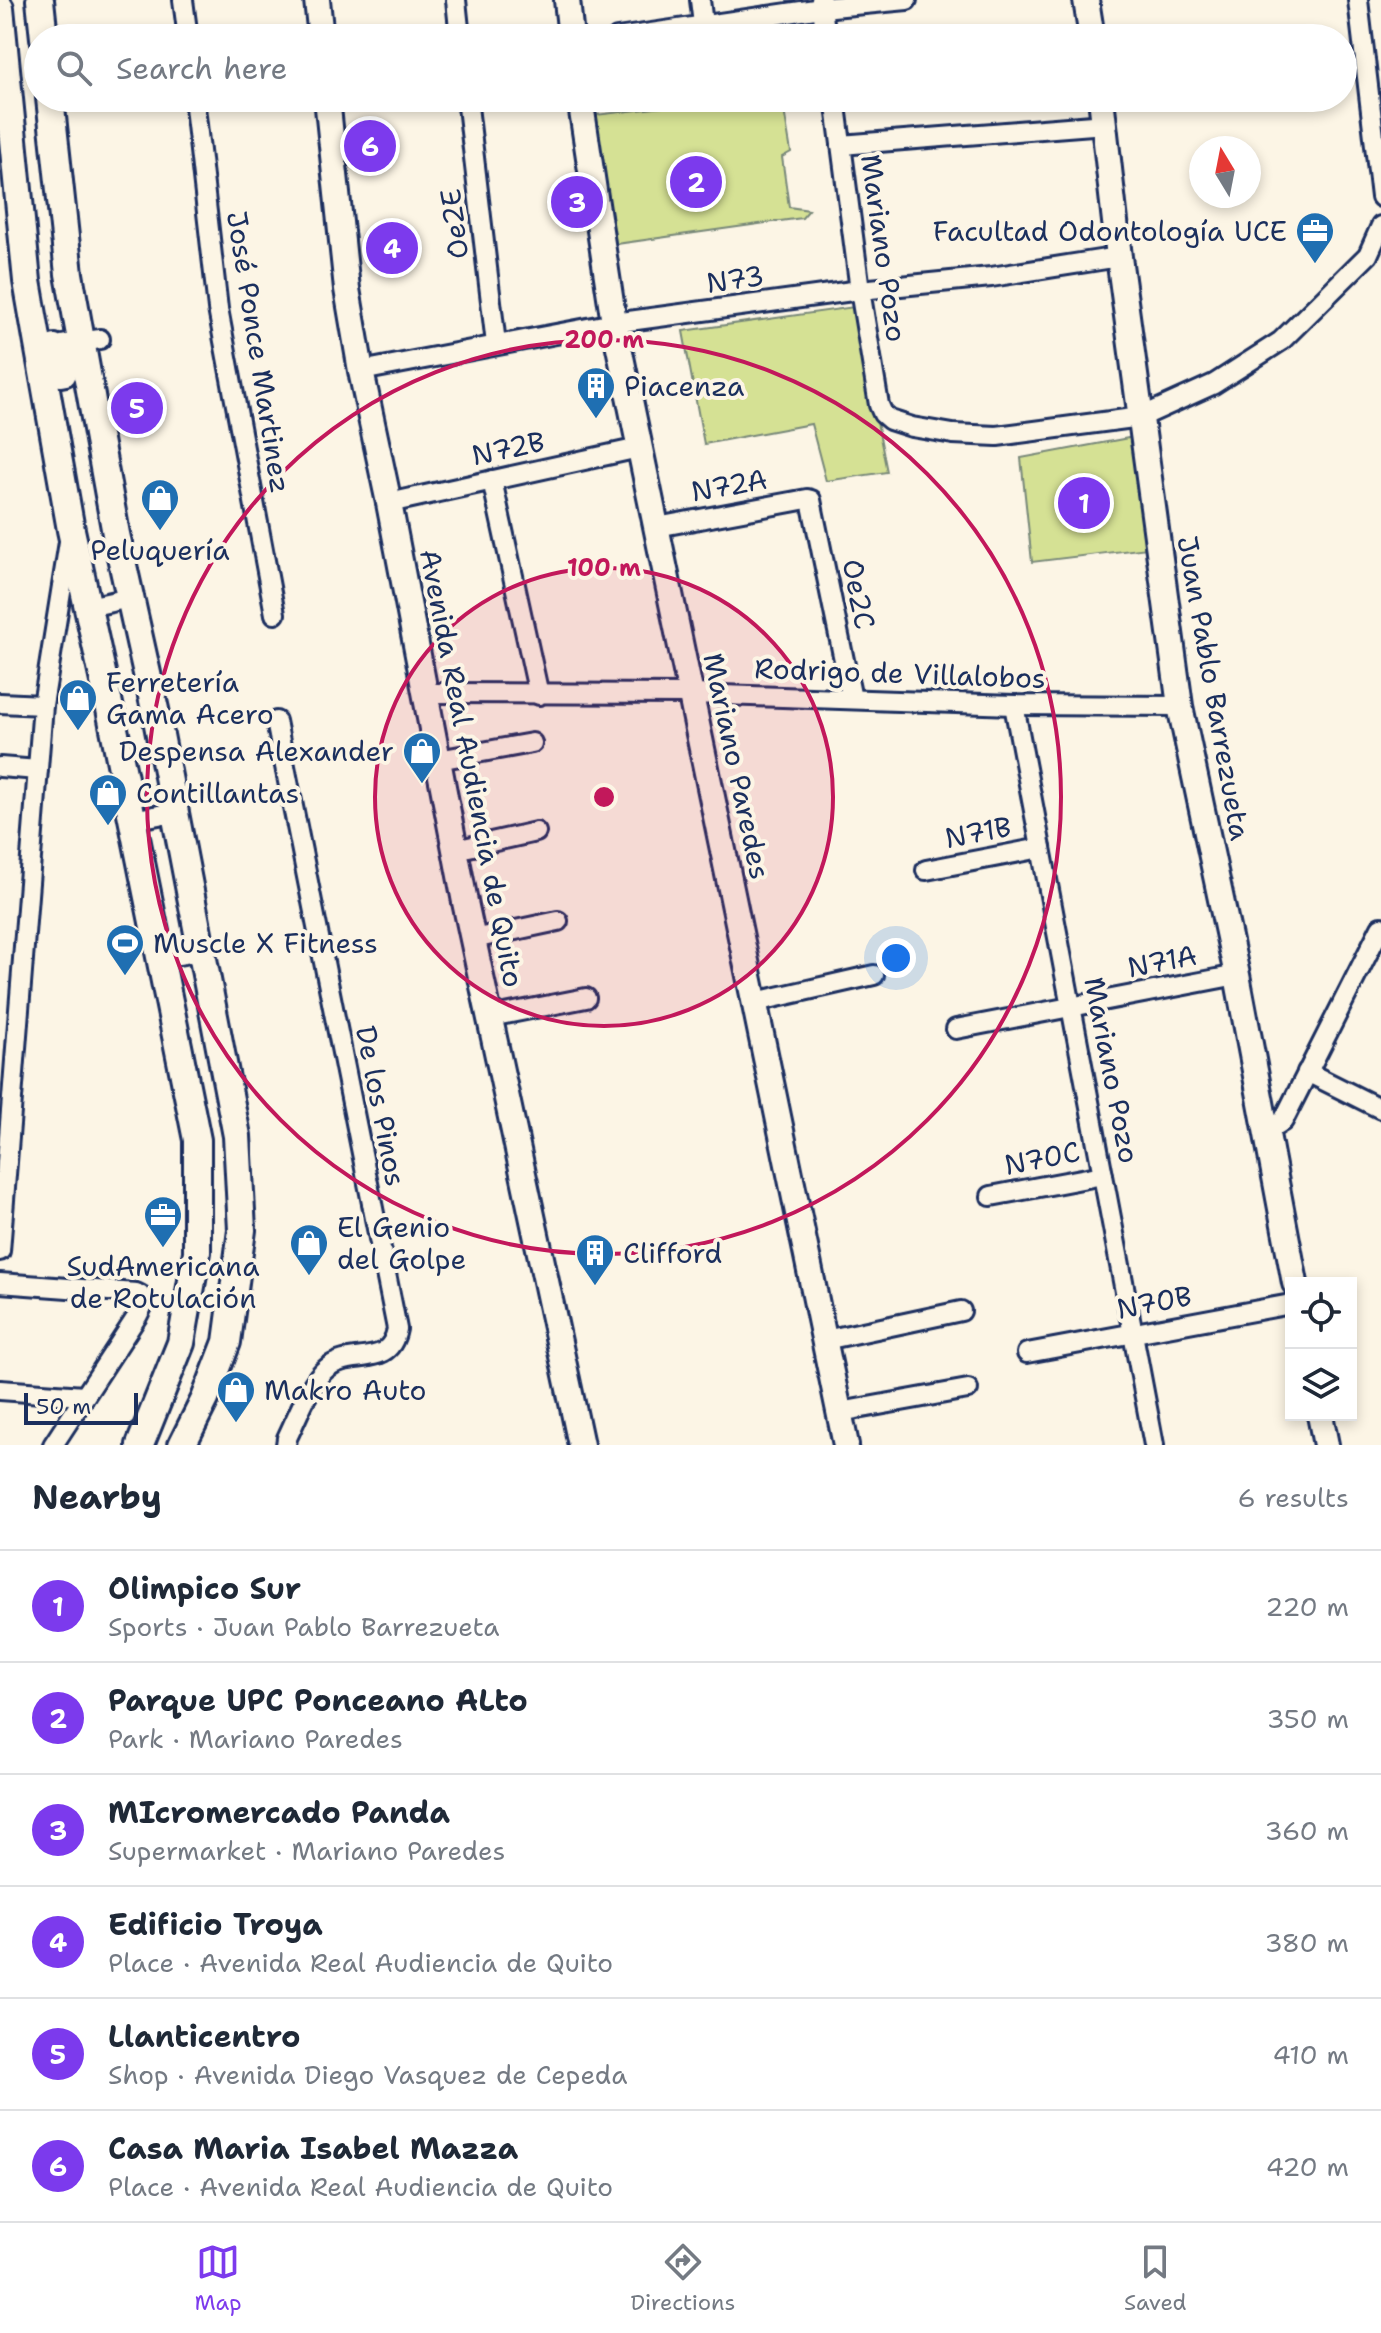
<!DOCTYPE html>
<html lang="en">
<head>
<meta charset="utf-8">
<style>
  body { margin:0; font-family:"Shantell Sans",sans-serif; background:#f6f6f7; color:#1f2937 }
  .controls { position:absolute; right:24px; bottom:24px; display:grid; overflow:hidden; border-radius:0px; box-shadow:0 4px 12px #0003 }
  .controls button { width:72px; height:72px; display:grid; place-items:center; padding:0; border:0; border-bottom:2px solid #e0e1e3; background:#fff; color:#1f2937; font:40px sans-serif }
  .compass { position:absolute; left:1189px; top:136px; width:72px; height:72px; border-radius:50%; background:#fff; box-shadow:0 4px 12px #0003; rotate:350deg }
  .scale { position:absolute; left:24px; bottom:20px; width:114px; box-sizing:border-box; padding-left:8px; border:4px solid #1b2f5e; border-top:0; font-size:22px; line-height:28px; white-space:nowrap; color:#1b2f5e; -webkit-text-stroke:6px #fcf5e5; paint-order:stroke }
  .you { position:absolute; left:896px; top:958px; width:28px; height:28px; margin:-20px; border:6px solid #fff; border-radius:50%; background:#1a73e8; box-shadow:0 0 0 12px #1a73e833 }
  .badge { display:grid; place-items:center; width:52px; height:52px; border-radius:50%; background:#7c3aed; color:#fff; font-size:26px; font-weight:700 }
  .pin { position:absolute; translate:-50% -50%; border:4px solid #fff; box-shadow:0 2px 8px #0006 }
  .list { margin:0; padding:0; list-style:none }
  h2 { display:flex; justify-content:space-between; align-items:center; height:104px; margin:0; padding:0 32px; font-size:34px }
  h2 small { font-size:26px; font-weight:400; color:#747a83 }
  .list li { display:grid; grid-template-columns:52px 1fr auto; gap:24px; align-items:center; box-sizing:border-box; height:112px; padding:0 32px; border-top:2px solid #e0e1e3 }
  .list b { display:block; font-size:30px; white-space:nowrap }
  .list p { margin:0; font-size:26px; white-space:nowrap; color:#747a83 }
  .list em { font-size:26px; font-style:normal; color:#747a83 }
  .icon { flex:none; width:44px; height:44px; fill:none; stroke:currentColor; stroke-width:2; stroke-linecap:round; stroke-linejoin:round }
  .map { position:relative; flex:none; width:1381px; height:1445px; overflow:hidden }
  .search { position:absolute; background:#fff; box-shadow:0 4px 12px #0003; left:24px; right:24px; top:24px; height:88px; display:flex; align-items:center; gap:20px; box-sizing:border-box; padding:0 28px; border-radius:44px; color:#747a83; font-size:30px }
  .sheet { height:776px; background:#fff }
  nav { display:flex; justify-content:space-around; align-items:center; box-sizing:border-box; height:112px; border-top:2px solid #e0e1e3; background:#fff; font-size:22px; color:#747a83 }
  nav a { display:grid; justify-items:center; gap:4px }
  nav .on { color:#7c3aed }
  .map>svg:first-child { display:block }
</style>
</head>
<body>
<div class="map">
<svg width="1381" height="1445" viewBox="0 0 1381 1445">
  <rect width="100%" height="100%" fill="#fcf5e5"/>
  <filter id="ink" filterUnits="userSpaceOnUse"><feTurbulence type="fractalNoise" baseFrequency=".0125" numOctaves="2"/><feDisplacementMap in="SourceGraphic" scale="16" xChannelSelector="R" yChannelSelector="G"/><feConvolveMatrix kernelMatrix="1 2 1 2 8 2 1 2 1" color-interpolation-filters="sRGB"/></filter>
  <g filter="url(#ink)">
    <g fill="#d5e194" stroke="#788879" stroke-width="2">
      <path d="M 740,98 L 782,98 L 791,152 L 782,157 L 789,207 L 809,210 L 802,218 L 616,244 L 595,115 Z"/>
      <path d="M 854,307 L 887,472 L 826,481 L 811,424 L 704,444 L 683,331 Z"/>
      <path d="M 1134,437 L 1148,548 L 1032,562 L 1021,458 Z"/>
    </g>
    <g fill="none" stroke-linecap="round" stroke-linejoin="round">
      <g stroke="#1b2f5e" stroke-width="24">
        <g id="street">
          <path d="M 183,0 L 188,38"/>
          <path d="M 456,0 L 460,38"/>
          <path d="M 700,0 L 703,24"/>
          <path d="M 821,0 L 826,38"/>
          <path d="M 1358,0 L 1381,197"/>
          <path d="M 617,38 L 822,8 L 907,0"/>
          <path d="M 194,98 L 218,309 L 275,614"/>
          <path d="M 467,98 L 496,344"/>
          <path d="M 835,98 L 860,290 L 879,405 L 883,414 L 890,420 L 912,427 L 953,434 L 997,436 L 1141,417 L 1214,384 L 1281,341 L 1368,255 L 1381,226"/>
          <path d="M 841,145 L 1105,124"/>
          <path d="M 361,371 L 614,323 L 860,290 L 991,277 L 1119,257"/>
          <path d="M 56,374 L 52,345 L 55,344 L 61,377 L 66,376 L 62,345 L 100,339"/>
          <path d="M 492,480 L 539,695"/>
          <path d="M 389,503 L 639,448"/>
          <path d="M 657,527 L 807,499 L 811,500 L 852,699"/>
          <path d="M 88,607 L 130,598"/>
          <path d="M 425,693 L 692,694 L 1014,705 L 1180,706"/>
          <path d="M 0,703 L 43,705"/>
          <path d="M 1014,705 L 1154,1445"/>
          <path d="M 276,721 L 397,1329 C 389,1370 352,1348 327,1368 C 310,1381 297,1418 287,1438 L 286,1445"/>
          <path d="M 438,760 L 532,743"/>
          <path d="M 0,767 L 38,770"/>
          <path d="M 132,820 L 175,812"/>
          <path d="M 455,850 L 536,832"/>
          <path d="M 926,870 L 1041,848"/>
          <path d="M 473,939 L 558,921"/>
          <path d="M 160,958 L 202,951"/>
          <path d="M 755,1002 L 874,975"/>
          <path d="M 490,1017 L 586,998"/>
          <path d="M 956,1029 L 1237,975"/>
          <path d="M 1307,1072 L 1381,1109"/>
          <path d="M 1267,1128 L 1275,1126 L 1283,1121 L 1381,927"/>
          <path d="M 991,1196 L 1103,1175"/>
          <path d="M 0,1251 L 43,705 L 69,542"/>
          <path d="M 0,1283 L 136,1293 L 140,1295 L 142,1307 L 138,1315 L 53,1445"/>
          <path d="M 825,1340 L 961,1311"/>
          <path d="M 1027,1353 L 1291,1304"/>
          <path d="M 0,1390 L 84,1396"/>
          <path d="M 840,1412 L 968,1389"/>
        </g>
      </g>
      <g stroke="#1b2f5e" stroke-width="30">
        <g id="secondary">
          <path d="M 317,0 L 321,38"/>
          <path d="M 567,0 L 571,38"/>
          <path d="M 1086,0 L 1092,38"/>
          <path d="M 327,98 L 347,289 L 361,371 L 389,503 L 465,902 L 581,1445"/>
          <path d="M 580,98 L 614,323 L 846,1445"/>
          <path d="M 1101,98 L 1119,257 L 1180,706 L 1237,975 L 1295,1283"/>
          <path d="M 1320,1415 L 1326,1445"/>
        </g>
      </g>
      <g stroke="#1b2f5e" stroke-width="32">
        <g id="primary">
          <path d="M 40,0 L 44,38"/>
          <path d="M 0,8 L 27,281 L 38,344 L 71,530 L 110,709 L 197,1140 L 197,1252 L 181,1343 L 140,1445"/>
          <path d="M 50,98 L 69,274 L 116,534 L 156,714 L 237,1136 L 242,1230 L 227,1342 L 205,1399 L 182,1445"/>
        </g>
      </g>
      <use href="#street" stroke="#fcf5e5" stroke-width="18"/>
      <use href="#secondary" stroke="#fcf5e5" stroke-width="24"/>
      <use href="#primary" stroke="#fcf5e5" stroke-width="26"/>
    </g>
  </g>
  <circle cx="604" cy="797" r="229" fill="#c2185b" fill-opacity=".12"/>
  <g fill="none" stroke="#c2185b" stroke-width="4">
    <circle cx="604" cy="797" r="229"/>
    <circle cx="604" cy="797" r="457"/>
  </g>
  <defs>
    <g id="office-pin" transform="scale(2)"><path d="M0 17L-7.5 6A9.5 9.5 0 1 1 7.5 6Z" fill="#1f6fb2" stroke="#fcf5e5"/><path d="M-6-3h4V-5.5h4V-3h4V5H-6ZM-1-4.5V-3h2v-1.5ZM-6 0V1H6V0Z" fill="#fff"/></g>
    <g id="building-pin" transform="scale(2)"><path d="M0 17L-7.5 6A9.5 9.5 0 1 1 7.5 6Z" fill="#1f6fb2" stroke="#fcf5e5"/><path d="M-4-6H4V6H1V3H-1V6H-4ZM-2.5-4.3h1.7v1.8h-1.7ZM.8-4.3h1.7v1.8H.8ZM-2.5-1h1.7V.8h-1.7ZM.8-1h1.7V.8H.8Z" fill="#fff"/></g>
    <g id="shop-pin" transform="scale(2)"><path d="M0 17L-7.5 6A9.5 9.5 0 1 1 7.5 6Z" fill="#1f6fb2" stroke="#fcf5e5"/><path d="M-5-2.5h2.3a2.7 3.5 0 0 1 5.4 0H5L5.5 6h-11ZM-1.5-2.5h3a1.5 2.3 0 0 0-3 0Z" fill="#fff"/></g>
    <g id="stadium-pin" transform="scale(2)"><path d="M0 17L-7.5 6A9.5 9.5 0 1 1 7.5 6Z" fill="#1f6fb2" stroke="#fcf5e5"/><path d="M0-5a6.5 5 0 1 0 0 10a6.5 5 0 1 0 0-10ZM-3.5-1.8h7v3.6h-7Z" fill="#fff"/></g>
  </defs>
  <g fill-rule="evenodd">
    <use href="#office-pin" x="1315" y="231"/>
    <use href="#building-pin" x="596" y="386"/>
    <use href="#shop-pin" x="160" y="498"/>
    <use href="#shop-pin" x="78" y="698"/>
    <use href="#shop-pin" x="422" y="751"/>
    <use href="#shop-pin" x="108" y="793"/>
    <use href="#stadium-pin" x="125" y="943"/>
    <use href="#office-pin" x="163" y="1215"/>
    <use href="#shop-pin" x="309" y="1243"/>
    <use href="#building-pin" x="595" y="1253"/>
    <use href="#shop-pin" x="236" y="1390"/>
  </g>
  <g text-anchor="middle" stroke-width="8" stroke-linejoin="round" paint-order="stroke">
    <g font-size="28" fill="#1b2f5e" stroke="#fcf5e5">
      <text transform="translate(454 224) rotate(-97)" y="10">Oe2E</text>
      <text transform="translate(884 248) rotate(82)" y="10">Mariano Pozo</text>
      <text transform="translate(735 279) rotate(-8)" y="10">N73</text>
      <text transform="translate(259 352) rotate(81)" y="10">José Ponce Martinez</text>
      <text transform="translate(508 448) rotate(-12)" y="10">N72B</text>
      <text transform="translate(729 485) rotate(-10)" y="10">N72A</text>
      <text transform="translate(859 594) rotate(79)" y="10">Oe2C</text>
      <text transform="translate(900 673) rotate(2)" y="10">Rodrigo de Villalobos</text>
      <text transform="translate(1214 688) rotate(80)" y="10">Juan Pablo Barrezueta</text>
      <text transform="translate(737 766) rotate(78)" y="10">Mariano Paredes</text>
      <text transform="translate(472 768) rotate(79)" y="10">Avenida Real Audiencia de Quito</text>
      <text transform="translate(978 832) rotate(-11)" y="10">N71B</text>
      <text transform="translate(1162 961) rotate(-11)" y="10">N71A</text>
      <text transform="translate(1112 1070) rotate(79)" y="10">Mariano Pozo</text>
      <text transform="translate(381 1106) rotate(79)" y="10">De los Pinos</text>
      <text transform="translate(1042 1158) rotate(-11)" y="10">N70C</text>
      <text transform="translate(1154 1302) rotate(-11)" y="10">N70B</text>
    </g>
    <g font-size="28" fill="#1b2f5e" stroke="#fcf5e5" text-anchor="start">
      <text x="1287" y="241" text-anchor="end">Facultad Odontología UCE</text>
      <text x="624" y="396">Piacenza</text>
      <text x="160" y="560" text-anchor="middle">Peluquería</text>
      <text x="106" y="692">Ferretería<tspan x="106" dy="32">Gama Acero</tspan></text>
      <text x="394" y="761" text-anchor="end">Despensa Alexander</text>
      <text x="136" y="803">Contillantas</text>
      <text x="153" y="953">Muscle X Fitness</text>
      <text x="337" y="1237">El Genio<tspan x="337" dy="32">del Golpe</tspan></text>
      <text x="623" y="1263">Clifford</text>
      <text x="163" y="1276" text-anchor="middle">SudAmericana<tspan x="163" dy="32">de Rotulación</tspan></text>
      <text x="264" y="1400">Makro Auto</text>
    </g>
  </g>
  <circle cx="604" cy="797" r="12" fill="#c2185b" stroke="#fcf5e5" stroke-width="4"/>
  <g font-size="24" text-anchor="middle" font-weight="bold" fill="#c2185b" stroke="#fcf5e5" stroke-width="8" stroke-linejoin="round" paint-order="stroke">
    <text x="604" y="348">200 m</text>
    <text x="604" y="576">100 m</text>
  </g>
</svg>
<div class="controls">
<button><svg class="icon" aria-label="locate" viewBox="0 0 24 24"><circle cx="12" cy="12" r="6"/><path d="M12 2v4M12 18v4M2 12h4M18 12h4"/></svg></button>
<button><svg class="icon" aria-label="layers" viewBox="0 0 24 24"><path d="M12 4l9 5-9 5-9-5zM3 14l9 5 9-5"/></svg></button>
</div>
<svg class="compass" viewBox="-18 -18 36 36"><path d="M0-13l5 13h-10z" fill="#e53935"/><path d="M0 13l5-13h-10z" fill="#747a83"/></svg>
<div class="scale">50 m</div>
<div class="you"></div>
<div class="pin badge" style="left:1084px;top:503px">1</div>
<div class="pin badge" style="left:696px;top:182px">2</div>
<div class="pin badge" style="left:577px;top:202px">3</div>
<div class="pin badge" style="left:392px;top:248px">4</div>
<div class="pin badge" style="left:137px;top:408px">5</div>
<div class="pin badge" style="left:370px;top:146px">6</div>
<div class="search"><svg class="icon" aria-label="search" viewBox="0 0 24 24"><circle cx="10" cy="10" r="6"/><path d="M15 15l6 6"/></svg>Search here</div>
</div>
<section class="sheet">
<h2>Nearby<small>6 results</small></h2>
<ul class="list">
<li><span class="badge">1</span><div><b>Olimpico Sur</b><p>Sports · Juan Pablo Barrezueta</p></div><em>220 m</em></li>
<li><span class="badge">2</span><div><b>Parque UPC Ponceano ALto</b><p>Park · Mariano Paredes</p></div><em>350 m</em></li>
<li><span class="badge">3</span><div><b>MIcromercado Panda</b><p>Supermarket · Mariano Paredes</p></div><em>360 m</em></li>
<li><span class="badge">4</span><div><b>Edificio Troya</b><p>Place · Avenida Real Audiencia de Quito</p></div><em>380 m</em></li>
<li><span class="badge">5</span><div><b>Llanticentro</b><p>Shop · Avenida Diego Vasquez de Cepeda</p></div><em>410 m</em></li>
<li><span class="badge">6</span><div><b>Casa Maria Isabel Mazza</b><p>Place · Avenida Real Audiencia de Quito</p></div><em>420 m</em></li>
</ul>
</section>
<nav>
<a class="on"><svg class="icon" aria-label="map" viewBox="0 0 24 24"><path d="M3 6l6-2 6 2 6-2v14l-6 2-6-2-6 2zM9 4v14M15 6v14"/></svg>Map</a>
<a><svg class="icon" aria-label="directions" viewBox="0 0 24 24"><path d="M12 3l9 9-9 9-9-9zM9 14v-3h6M13 9l2 2-2 2"/></svg>Directions</a>
<a><svg class="icon" aria-label="saved" viewBox="0 0 24 24"><path d="M7 4h10v16l-5-4-5 4z"/></svg>Saved</a>
</nav>
</body>
</html>
